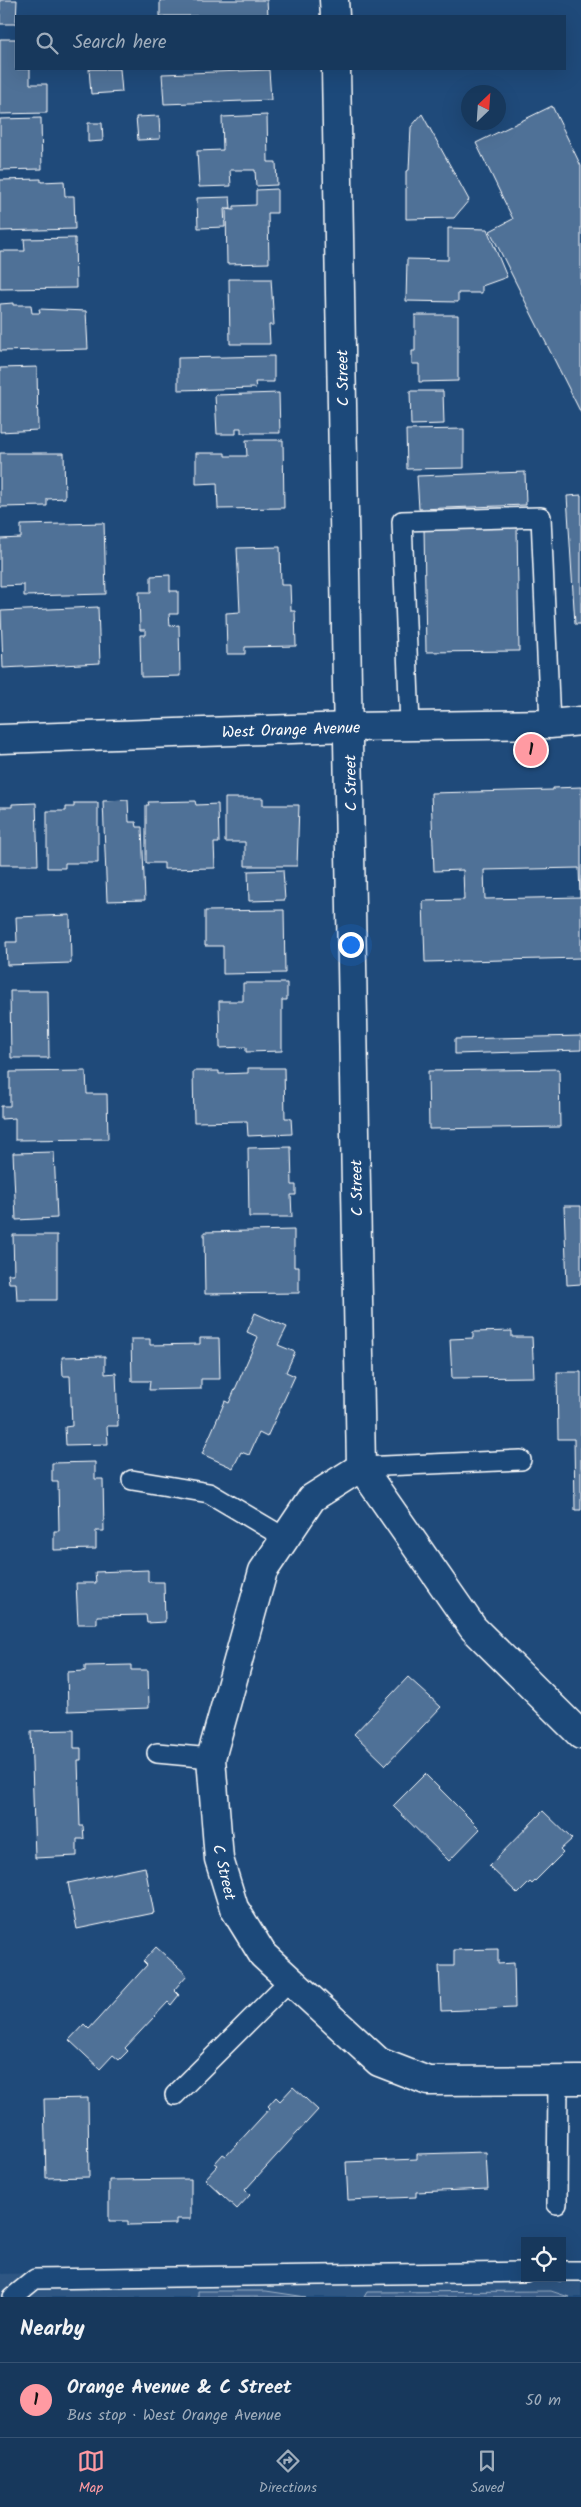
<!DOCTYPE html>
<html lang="en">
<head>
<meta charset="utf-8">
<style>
  body { margin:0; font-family:Kalam,sans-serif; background:#244365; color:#f1f3f6 }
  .controls { position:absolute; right:15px; bottom:15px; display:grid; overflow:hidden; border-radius:0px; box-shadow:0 5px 20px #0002 }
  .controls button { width:45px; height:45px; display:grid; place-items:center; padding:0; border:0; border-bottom:1px solid #365272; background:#17385c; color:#f1f3f6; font:25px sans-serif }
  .compass { position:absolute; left:461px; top:85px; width:45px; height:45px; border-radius:50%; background:#17385c; box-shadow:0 5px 20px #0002; rotate:25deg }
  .you { position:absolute; left:350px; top:944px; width:18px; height:18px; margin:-12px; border:4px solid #fff; border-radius:50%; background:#1a73e8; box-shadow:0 0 0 8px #1a73e833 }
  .badge { display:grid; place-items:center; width:32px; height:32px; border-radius:50%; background:#ff9aa2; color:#111; font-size:16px; font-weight:700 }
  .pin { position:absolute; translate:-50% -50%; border:2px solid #fff; box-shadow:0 1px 5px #0006 }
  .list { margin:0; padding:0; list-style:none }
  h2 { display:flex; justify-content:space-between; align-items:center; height:65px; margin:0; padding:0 20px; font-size:21px }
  h2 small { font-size:16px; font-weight:400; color:#9eacbb }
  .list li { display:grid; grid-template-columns:32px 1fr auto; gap:15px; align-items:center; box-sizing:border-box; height:75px; padding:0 20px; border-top:1px solid #365272 }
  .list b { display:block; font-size:19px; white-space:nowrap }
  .list p { margin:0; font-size:16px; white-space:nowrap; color:#9eacbb }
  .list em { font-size:16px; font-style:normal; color:#9eacbb }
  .icon { flex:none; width:28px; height:28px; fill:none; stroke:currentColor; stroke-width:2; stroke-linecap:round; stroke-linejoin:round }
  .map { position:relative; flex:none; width:581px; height:2297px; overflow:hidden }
  .search { position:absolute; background:#17385c; box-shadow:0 5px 20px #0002; left:15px; right:15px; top:15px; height:55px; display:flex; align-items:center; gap:12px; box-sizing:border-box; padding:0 18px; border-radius:0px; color:#9eacbb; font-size:19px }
  .sheet { height:140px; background:#17385c }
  nav { display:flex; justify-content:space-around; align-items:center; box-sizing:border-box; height:70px; border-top:1px solid #365272; background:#17385c; font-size:14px; color:#9eacbb }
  nav a { display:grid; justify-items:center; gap:2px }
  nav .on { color:#ff9aa2 }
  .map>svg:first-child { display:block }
</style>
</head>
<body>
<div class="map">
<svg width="581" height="2297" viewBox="0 0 581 2297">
  <rect width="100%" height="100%" fill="#1f4a7a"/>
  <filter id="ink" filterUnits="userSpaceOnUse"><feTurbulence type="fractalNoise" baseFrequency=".02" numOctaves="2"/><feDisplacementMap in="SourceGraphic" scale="10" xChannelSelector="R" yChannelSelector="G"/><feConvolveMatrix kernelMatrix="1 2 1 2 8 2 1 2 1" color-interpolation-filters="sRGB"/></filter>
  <g filter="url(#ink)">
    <path fill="#2e5683" d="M 581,2261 L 581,2297 L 0,2297 L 0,2274 L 525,2263 L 525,2278 L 562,2278 L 562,2262 Z"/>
    <g fill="#3c618b" stroke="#9eb0c5">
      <path d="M 198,2291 L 266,2291 L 306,2297 L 198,2297 Z"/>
      <path d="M 551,2291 L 569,2297 L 364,2297 L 367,2292 Z"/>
    </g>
    <g fill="#507197" stroke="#fff" fill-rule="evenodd">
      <path d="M 0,0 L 17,0 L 16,24 L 0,24 Z"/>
      <path d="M 160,0 L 267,0 L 268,16 L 160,16 Z"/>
      <path d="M 0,39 L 16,39 L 16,69 L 30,69 L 30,84 L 47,84 L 47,113 L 0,114 Z"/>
      <path d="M 89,69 L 120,69 L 122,92 L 91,94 Z"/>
      <path d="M 269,70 L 271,100 L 164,104 L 162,74 Z"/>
      <path d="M 552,106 L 581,166 L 581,413 L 490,231 L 513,219 L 476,143 Z"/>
      <path d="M 422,114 L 469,200 L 454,218 L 406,219 L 406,171 L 409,170 L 411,127 Z"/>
      <path d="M 267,115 L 268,162 L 276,162 L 277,185 L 256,186 L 255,170 L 230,170 L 231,186 L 199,187 L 197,151 L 223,150 L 222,117 Z"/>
      <path d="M 159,116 L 160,139 L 138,140 L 136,117 Z"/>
      <path d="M 41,118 L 42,169 L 0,170 L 0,119 Z"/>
      <path d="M 88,123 L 102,123 L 103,141 L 88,142 Z"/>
      <path d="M 41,179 L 41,182 L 64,181 L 65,196 L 74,196 L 75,229 L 0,231 L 0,180 Z"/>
      <path d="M 277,189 L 277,213 L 268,213 L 269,263 L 227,264 L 226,209 L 234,210 L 234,206 L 256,205 L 256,190 Z"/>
      <path d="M 230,197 L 231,208 L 224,208 L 225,227 L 198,228 L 197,198 Z"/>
      <path d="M 448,228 L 487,229 L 507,277 L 482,286 L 482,293 L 458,293 L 458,302 L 406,301 L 407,259 L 448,260 Z"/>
      <path d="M 75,238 L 76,288 L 0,289 L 0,251 L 25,251 L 24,239 Z"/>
      <path d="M 229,279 L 271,279 L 274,325 L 269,325 L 270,344 L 230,344 Z"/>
      <path d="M 13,303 L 13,305 L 31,305 L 32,313 L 40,313 L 39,309 L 86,311 L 88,349 L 0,351 L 0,304 Z"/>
      <path d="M 415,315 L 458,315 L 458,381 L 419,382 L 419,364 L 412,364 L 412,351 L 415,351 Z"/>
      <path d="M 274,356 L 274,382 L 255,382 L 256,388 L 178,390 L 178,358 Z"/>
      <path d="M 37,367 L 38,430 L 0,432 L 0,368 Z"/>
      <path d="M 410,391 L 443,391 L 444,424 L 411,425 Z"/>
      <path d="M 279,393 L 280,433 L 241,433 L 241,428 L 236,428 L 236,434 L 217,434 L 215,395 Z"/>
      <path d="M 464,429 L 464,468 L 407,469 L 406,430 Z"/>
      <path d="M 246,440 L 283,440 L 284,508 L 218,509 L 217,483 L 196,484 L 196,453 L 225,453 L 225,456 L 247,456 Z"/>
      <path d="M 0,453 L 64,453 L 65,498 L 47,499 L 47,506 L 0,507 Z"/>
      <path d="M 525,472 L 526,505 L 419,509 L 417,476 Z"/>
      <path d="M 581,495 L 581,624 L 575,624 L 567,496 Z"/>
      <path d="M 104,523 L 106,594 L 24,596 L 24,585 L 0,586 L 0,539 L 21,538 L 21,525 Z"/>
      <path d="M 517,526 L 519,651 L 426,652 L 424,528 Z"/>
      <path d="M 280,547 L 281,585 L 290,585 L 291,611 L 295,611 L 296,646 L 245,647 L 245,654 L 227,654 L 226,613 L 240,612 L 237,548 Z"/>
      <path d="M 170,575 L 170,591 L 178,591 L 178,614 L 169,614 L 170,626 L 179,625 L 180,676 L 141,677 L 140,635 L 146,635 L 146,630 L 140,630 L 139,592 L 151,592 L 151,576 Z"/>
      <path d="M 98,607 L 100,663 L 3,668 L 1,611 Z"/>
      <path d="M 581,787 L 581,958 L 425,962 L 423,901 L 464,900 L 463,870 L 434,871 L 431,793 L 553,790 L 553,788 ZM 579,868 L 580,897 L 485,899 L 484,870 Z"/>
      <path d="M 225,798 L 263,798 L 263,805 L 299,805 L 297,866 L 245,866 L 245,842 L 225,842 Z"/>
      <path d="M 128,800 L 129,822 L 136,822 L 137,827 L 142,827 L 145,900 L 107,901 L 103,801 Z"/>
      <path d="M 195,801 L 196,805 L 218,804 L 219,843 L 214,843 L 215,868 L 164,869 L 164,863 L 146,863 L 146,805 L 149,805 L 148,802 Z"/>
      <path d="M 36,803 L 38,865 L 0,865 L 0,807 L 12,807 L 12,804 Z"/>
      <path d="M 74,803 L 98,803 L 98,863 L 65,863 L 65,868 L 47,868 L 47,811 L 66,811 L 66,807 L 74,807 Z"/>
      <path d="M 283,870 L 285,900 L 249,901 L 248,871 Z"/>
      <path d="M 284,910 L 285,973 L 223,974 L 223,946 L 205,946 L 205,911 Z"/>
      <path d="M 70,915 L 71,963 L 7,965 L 6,942 L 17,942 L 16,917 Z"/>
      <path d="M 243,983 L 287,983 L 287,1000 L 282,1000 L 282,1051 L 246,1052 L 246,1047 L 220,1048 L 219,1001 L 243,1001 Z"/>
      <path d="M 10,991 L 48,991 L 49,1058 L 11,1058 Z"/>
      <path d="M 581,1036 L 581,1050 L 455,1054 L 455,1039 Z"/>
      <path d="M 248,1068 L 284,1068 L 285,1118 L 291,1118 L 292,1134 L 248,1136 L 247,1121 L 194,1122 L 193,1071 L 219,1071 L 219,1074 L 248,1073 Z"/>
      <path d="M 559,1069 L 560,1127 L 429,1129 L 428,1071 Z"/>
      <path d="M 86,1071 L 87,1094 L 107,1094 L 108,1139 L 15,1140 L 15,1118 L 1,1119 L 1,1106 L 10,1106 L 10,1072 Z"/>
      <path d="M 291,1147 L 292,1185 L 296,1185 L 296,1195 L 291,1195 L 292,1217 L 249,1217 L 248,1148 Z"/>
      <path d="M 54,1152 L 57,1218 L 16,1220 L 13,1153 Z"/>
      <path d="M 564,1206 L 581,1206 L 581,1284 L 567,1285 Z"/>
      <path d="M 294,1230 L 294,1267 L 299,1267 L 299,1293 L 205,1294 L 204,1232 Z"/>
      <path d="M 13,1235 L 57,1235 L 57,1300 L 17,1300 L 16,1283 L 9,1283 L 8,1274 L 14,1274 Z"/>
      <path d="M 255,1313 L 287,1327 L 278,1345 L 295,1352 L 286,1372 L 295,1376 L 267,1437 L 259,1433 L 249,1455 L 241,1452 L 233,1468 L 202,1454 L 225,1401 L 229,1403 L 258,1337 L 247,1332 Z"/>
      <path d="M 512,1331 L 512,1337 L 532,1337 L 534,1377 L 452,1378 L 450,1339 L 473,1338 L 473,1332 Z"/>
      <path d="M 200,1338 L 219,1338 L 220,1379 L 201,1379 L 201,1389 L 149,1390 L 150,1381 L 132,1381 L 131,1339 L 150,1339 L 150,1345 L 200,1344 Z"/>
      <path d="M 105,1356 L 105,1374 L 116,1373 L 118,1426 L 107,1426 L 108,1444 L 66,1445 L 65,1427 L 72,1426 L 70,1376 L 63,1376 L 62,1357 Z"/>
      <path d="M 557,1372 L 581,1372 L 581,1510 L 575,1510 L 574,1439 L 558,1439 Z"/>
      <path d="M 95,1462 L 95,1479 L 103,1479 L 104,1531 L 96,1531 L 96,1549 L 54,1550 L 54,1531 L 59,1531 L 58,1482 L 52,1482 L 52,1463 Z"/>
      <path d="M 148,1570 L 148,1582 L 164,1582 L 165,1622 L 147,1623 L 146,1615 L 97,1616 L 97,1624 L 78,1624 L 76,1583 L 96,1583 L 95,1572 Z"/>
      <path d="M 131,1665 L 131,1670 L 148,1670 L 149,1708 L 68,1711 L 67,1672 L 85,1671 L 85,1666 Z"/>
      <path d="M 408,1677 L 441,1707 L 386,1765 L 354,1734 Z"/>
      <path d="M 74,1730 L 74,1748 L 81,1748 L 81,1760 L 78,1760 L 80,1826 L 83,1826 L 84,1839 L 77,1839 L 77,1856 L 35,1858 L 31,1731 Z"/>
      <path d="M 425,1774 L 480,1829 L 449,1861 L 393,1806 Z"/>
      <path d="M 543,1811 L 572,1839 L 560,1850 L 563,1853 L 532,1884 L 530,1882 L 518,1894 L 489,1866 Z"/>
      <path d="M 145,1867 L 154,1913 L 77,1929 L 68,1883 Z"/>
      <path d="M 156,1947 L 187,1975 L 174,1990 L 179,1995 L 171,2005 L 168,2002 L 125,2048 L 128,2051 L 119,2060 L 113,2055 L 100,2069 L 69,2040 L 84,2024 L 89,2029 L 147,1965 L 143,1961 Z"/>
      <path d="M 498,1949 L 498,1964 L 514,1963 L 515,2008 L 441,2011 L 439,1966 L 454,1966 L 454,1950 Z"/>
      <path d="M 293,2087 L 318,2110 L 245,2190 L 250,2195 L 237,2209 L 205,2179 L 218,2165 L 215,2163 L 223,2154 L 226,2156 L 270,2108 L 268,2106 L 276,2097 L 280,2101 Z"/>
      <path d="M 88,2098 L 89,2177 L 46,2178 L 44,2099 Z"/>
      <path d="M 486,2152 L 488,2189 L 416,2192 L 416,2197 L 348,2200 L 346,2162 L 417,2159 L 417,2154 Z"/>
      <path d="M 191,2179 L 191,2219 L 176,2219 L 176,2224 L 128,2225 L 128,2221 L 109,2221 L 109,2180 Z"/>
    </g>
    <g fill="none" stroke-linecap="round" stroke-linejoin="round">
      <g stroke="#fff" stroke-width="22">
        <g id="lane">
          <path d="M 410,726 L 402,521 L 541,517 L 550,724"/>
          <path d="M 361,1467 L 521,1460"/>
          <path d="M 132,1480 L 209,1493 L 285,1538"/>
          <path d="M 157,1753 L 211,1758"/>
          <path d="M 175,2095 L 290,1980"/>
          <path d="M 557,2204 L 558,2080"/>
          <path d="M 562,2271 L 581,2271"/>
          <path d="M 13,2297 L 35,2279 L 525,2272"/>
        </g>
      </g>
      <g stroke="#fff" stroke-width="31">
        <g id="street">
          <path d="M 334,0 L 335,16"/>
          <path d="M 336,69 L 361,1467"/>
          <path d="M 581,1735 L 473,1628 L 361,1467 L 312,1498 L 263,1571 L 211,1758 L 219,1859 L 234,1908 L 263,1955 L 379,2062 L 428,2081 L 581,2080"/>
        </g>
      </g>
      <g stroke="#fff" stroke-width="31">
        <path id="secondary" d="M 0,739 L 349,727 L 550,724 L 581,721"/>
      </g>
      <use href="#lane" stroke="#1f4a7a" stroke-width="19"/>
      <use href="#street" stroke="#1f4a7a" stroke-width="28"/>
      <use href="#secondary" stroke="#1f4a7a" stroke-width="28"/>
    </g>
  </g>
  <g text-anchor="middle" stroke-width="4" stroke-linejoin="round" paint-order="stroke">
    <g font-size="16" fill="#fff" stroke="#1f4a7a">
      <text transform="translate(342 378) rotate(-91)" y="6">C Street</text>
      <text transform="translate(291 729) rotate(-2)" y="6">West Orange Avenue</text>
      <text transform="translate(350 783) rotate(-91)" y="6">C Street</text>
      <text transform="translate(356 1188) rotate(-91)" y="6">C Street</text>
      <text transform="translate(225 1872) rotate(77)" y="6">C Street</text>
    </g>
  </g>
</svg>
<div class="controls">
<button><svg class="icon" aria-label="locate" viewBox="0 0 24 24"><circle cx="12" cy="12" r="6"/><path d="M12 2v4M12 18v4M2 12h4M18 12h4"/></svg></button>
</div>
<svg class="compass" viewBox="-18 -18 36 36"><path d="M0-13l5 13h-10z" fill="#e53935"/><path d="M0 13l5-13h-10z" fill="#9eacbb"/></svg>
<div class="you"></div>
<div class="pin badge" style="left:531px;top:750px">1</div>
<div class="search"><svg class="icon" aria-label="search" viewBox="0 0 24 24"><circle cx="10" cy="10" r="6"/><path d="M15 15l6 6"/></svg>Search here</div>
</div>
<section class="sheet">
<h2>Nearby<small></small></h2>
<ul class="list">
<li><span class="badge">1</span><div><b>Orange Avenue &amp; C Street</b><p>Bus stop · West Orange Avenue</p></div><em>50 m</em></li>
</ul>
</section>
<nav>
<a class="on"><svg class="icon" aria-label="map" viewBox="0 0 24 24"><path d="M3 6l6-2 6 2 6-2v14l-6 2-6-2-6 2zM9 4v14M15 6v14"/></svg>Map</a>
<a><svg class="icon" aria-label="directions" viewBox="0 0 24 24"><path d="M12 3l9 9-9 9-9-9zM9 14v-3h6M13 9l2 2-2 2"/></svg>Directions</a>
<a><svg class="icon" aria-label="saved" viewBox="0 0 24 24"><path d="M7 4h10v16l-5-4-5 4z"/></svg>Saved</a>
</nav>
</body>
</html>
